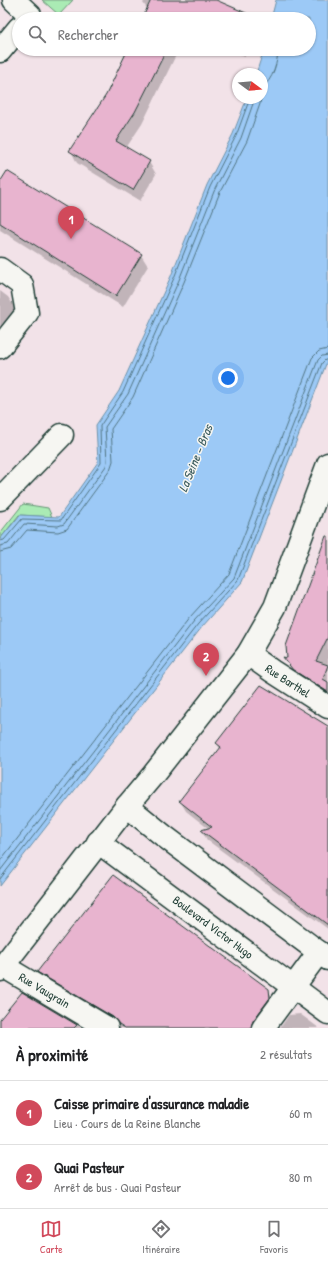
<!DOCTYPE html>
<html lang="fr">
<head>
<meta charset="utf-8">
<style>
  body { margin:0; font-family:"Patrick Hand",sans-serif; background:#f6f6f6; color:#202124 }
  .compass { position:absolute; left:232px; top:68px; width:36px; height:36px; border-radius:50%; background:#fff; box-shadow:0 1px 3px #0004; rotate:106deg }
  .you { position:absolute; left:228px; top:378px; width:14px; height:14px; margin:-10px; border:3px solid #fff; border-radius:50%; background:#1a73e8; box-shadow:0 0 0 6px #1a73e833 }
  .badge { display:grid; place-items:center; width:26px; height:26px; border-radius:50%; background:#d1495b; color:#fff; font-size:13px; font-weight:700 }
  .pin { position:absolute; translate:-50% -33px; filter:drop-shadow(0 1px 2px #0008) }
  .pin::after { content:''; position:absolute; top:21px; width:14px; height:12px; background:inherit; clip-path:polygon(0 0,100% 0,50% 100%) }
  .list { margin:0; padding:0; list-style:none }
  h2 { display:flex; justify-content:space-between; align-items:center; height:52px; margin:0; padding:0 16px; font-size:17px }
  h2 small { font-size:13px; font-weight:400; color:#757577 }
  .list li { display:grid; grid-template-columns:26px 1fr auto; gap:12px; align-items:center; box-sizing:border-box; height:64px; padding:0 16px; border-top:1px solid #e0e0e0 }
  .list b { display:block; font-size:15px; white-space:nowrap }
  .list p { margin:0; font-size:13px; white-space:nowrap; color:#757577 }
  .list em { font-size:13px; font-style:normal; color:#757577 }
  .icon { flex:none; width:22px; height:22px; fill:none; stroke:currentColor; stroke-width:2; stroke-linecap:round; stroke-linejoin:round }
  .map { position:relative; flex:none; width:328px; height:1028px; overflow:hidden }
  .search { position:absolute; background:#fff; box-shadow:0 1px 3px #0004; left:12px; right:12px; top:12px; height:44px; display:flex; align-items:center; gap:10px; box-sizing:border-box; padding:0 14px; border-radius:22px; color:#757577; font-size:15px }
  .sheet { height:180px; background:#fff }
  nav { display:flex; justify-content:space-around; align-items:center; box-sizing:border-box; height:56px; border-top:1px solid #e0e0e0; background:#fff; font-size:11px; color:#757577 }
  nav a { display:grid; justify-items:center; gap:2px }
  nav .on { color:#d1495b }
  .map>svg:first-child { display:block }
</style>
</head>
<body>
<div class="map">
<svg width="328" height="1028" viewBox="0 0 328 1028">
  <rect width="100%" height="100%" fill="#f2e2e8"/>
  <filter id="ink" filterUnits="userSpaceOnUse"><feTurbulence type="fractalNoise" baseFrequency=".025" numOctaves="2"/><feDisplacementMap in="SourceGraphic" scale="8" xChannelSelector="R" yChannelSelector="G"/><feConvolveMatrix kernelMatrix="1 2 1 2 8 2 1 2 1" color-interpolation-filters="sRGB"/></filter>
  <g filter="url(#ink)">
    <g fill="#aaebb4" stroke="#649474">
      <path d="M 42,0 L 73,0 L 59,15 Z"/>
      <path d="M 23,504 L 48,508 L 52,517 L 19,515 L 0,539 L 0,533 Z"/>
    </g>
    <path fill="#9cc9f6" stroke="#6a91a8" d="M 276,0 L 328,0 L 328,359 L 242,582 L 202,627 L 0,886 L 0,539 L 20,515 L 59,517 L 98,462 L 96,425 L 119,391 L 171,276 L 207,185 L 233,134 L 247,98 L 262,98 L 262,74 L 256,74 L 264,49 L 309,49 L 309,19 L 271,19 Z"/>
    <g fill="#0003">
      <path d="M 145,0 L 213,0 L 251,19 L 143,19 L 148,10 L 143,3 Z"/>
      <path d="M 129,49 L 179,49 L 142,124 L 126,148 L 149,162 L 156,174 L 140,201 L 77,163 L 71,151 L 107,95 Z"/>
      <path d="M 229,49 L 247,49 L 245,56 Z"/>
      <path d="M 0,184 L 141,255 L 148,266 L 123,307 L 0,230 Z"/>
      <path d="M 0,291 L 8,297 L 14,306 L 16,318 L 0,338 Z"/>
      <path d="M 328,533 L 328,699 L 295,674 L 287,661 L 287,646 Z"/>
      <path d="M 328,727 L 328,929 L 207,840 L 202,831 L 209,829 L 186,811 L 180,801 L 220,749 L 217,743 Z"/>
      <path d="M 39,972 L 268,990 L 274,1000 L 260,1028 L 120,1028 L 44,982 Z"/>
      <path d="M 22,993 L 81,1028 L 0,1028 L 0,1021 Z"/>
      <path d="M 300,1014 L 319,1028 L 280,1028 L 289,1015 Z"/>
    </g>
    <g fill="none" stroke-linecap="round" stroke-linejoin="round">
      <g stroke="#517582" stroke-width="1">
        <path d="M 262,87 C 273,81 278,61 278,49"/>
        <path d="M 0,541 L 4,540 L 22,519 L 61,520 L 101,463 L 100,426 L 123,392 L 174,278 L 210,187 L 236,136 L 250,98"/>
        <path d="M 0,546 L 8,544 L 24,524 L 58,526 L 64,524 L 106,466 L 107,461 L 105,427 L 128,394 L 179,280 L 215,189 L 241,138 L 255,98"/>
        <path d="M 0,552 L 11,549 L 27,530 L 58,532 L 67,529 L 110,470 L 113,461 L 111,429 L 133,397 L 184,282 L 220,192 L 247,141 L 260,104 L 261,98"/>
        <path d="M 0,861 L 190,617 L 229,574 L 312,358 L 319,351 L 328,349"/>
        <path d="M 0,871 L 194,621 L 234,578 L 318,360 L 322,356 L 328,355"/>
        <path d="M 0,879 L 198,624 L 238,580 L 322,363 L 325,360 L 328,360"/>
      </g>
    </g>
    <g fill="#e8b4cf" stroke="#1f3d34">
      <path d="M 151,0 L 216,0 L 260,19 L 142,19 Z"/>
      <path d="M 128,49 L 167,49 L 135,112 L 116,141 L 150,161 L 133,190 L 69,151 L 106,95 Z"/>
      <path d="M 7,171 L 142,254 L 116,296 L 0,223 L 0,182 Z"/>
      <path d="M 326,536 L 328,536 L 328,637 L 316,661 L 328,665 L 323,679 L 328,682 L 328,692 L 293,670 L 283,657 L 287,658 L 286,646 Z"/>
      <path d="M 261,685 L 328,726 L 328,925 L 201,830 L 212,827 L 179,801 L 221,747 L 216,743 Z"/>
      <path d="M 113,875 L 269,989 L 270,998 L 253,1021 L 251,1028 L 125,1028 L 119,1024 L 113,1017 L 37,972 Z"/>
      <path d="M 22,992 L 77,1025 L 74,1028 L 0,1028 L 0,1019 Z"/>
    </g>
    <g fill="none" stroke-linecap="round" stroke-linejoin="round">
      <g stroke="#1f3d34" stroke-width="25">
        <g id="minor">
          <path d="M 14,0 L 30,15 L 26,19"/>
          <path d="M 0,51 L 19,28"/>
          <path d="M 0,269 L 22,285 L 27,313 L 0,347"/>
          <path d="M 0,499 L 62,435"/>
          <path id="s1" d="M 248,654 L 272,671 L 328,707"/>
          <path d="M 127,806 L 153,775 L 248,654 L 275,607 L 328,464"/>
          <path id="s2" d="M 3,966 L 107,1028"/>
          <path d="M 263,1028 L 319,952"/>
        </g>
      </g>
      <g stroke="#1f3d34" stroke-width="25">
        <g id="major">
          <path id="s3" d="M 98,842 L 328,1013"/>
          <path d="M 0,970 L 127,806 L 164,836 L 328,959"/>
        </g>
      </g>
      <use href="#minor" stroke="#f6f6f2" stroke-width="22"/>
      <use href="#major" stroke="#f6f6f2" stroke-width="22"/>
    </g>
  </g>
  <g text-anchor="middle" stroke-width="3" stroke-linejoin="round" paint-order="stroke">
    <g font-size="12" fill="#1f3d34" stroke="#f6f6f2">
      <text dy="4" stroke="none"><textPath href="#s1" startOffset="48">Rue Barthel</textPath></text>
      <text dy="4" stroke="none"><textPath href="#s3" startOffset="143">Boulevard Victor Hugo</textPath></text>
      <text dy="4" stroke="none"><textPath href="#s2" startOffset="48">Rue Vaugrain</textPath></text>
    </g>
    <g font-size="13" font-style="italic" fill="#38595b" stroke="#f6f6f2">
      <text transform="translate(195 458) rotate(-68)" y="5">La Seine - Bras</text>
    </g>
  </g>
</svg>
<svg class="compass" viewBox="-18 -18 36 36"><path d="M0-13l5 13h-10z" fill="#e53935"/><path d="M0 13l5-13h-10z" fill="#757577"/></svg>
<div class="you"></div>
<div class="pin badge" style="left:71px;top:239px">1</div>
<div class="pin badge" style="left:206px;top:676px">2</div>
<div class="search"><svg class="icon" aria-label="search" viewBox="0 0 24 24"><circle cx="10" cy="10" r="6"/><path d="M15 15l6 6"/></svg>Rechercher</div>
</div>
<section class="sheet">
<h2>À proximité<small>2 résultats</small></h2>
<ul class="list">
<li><span class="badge">1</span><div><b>Caisse primaire d'assurance maladie</b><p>Lieu · Cours de la Reine Blanche</p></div><em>60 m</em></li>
<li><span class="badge">2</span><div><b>Quai Pasteur</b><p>Arrêt de bus · Quai Pasteur</p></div><em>80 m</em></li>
</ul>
</section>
<nav>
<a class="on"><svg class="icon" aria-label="map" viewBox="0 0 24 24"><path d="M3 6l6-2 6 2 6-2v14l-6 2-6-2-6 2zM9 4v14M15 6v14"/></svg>Carte</a>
<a><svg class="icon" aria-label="directions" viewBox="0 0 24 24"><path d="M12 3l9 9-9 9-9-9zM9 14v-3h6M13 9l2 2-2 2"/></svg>Itinéraire</a>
<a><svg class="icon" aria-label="saved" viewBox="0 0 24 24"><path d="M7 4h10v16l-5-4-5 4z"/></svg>Favoris</a>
</nav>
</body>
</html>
